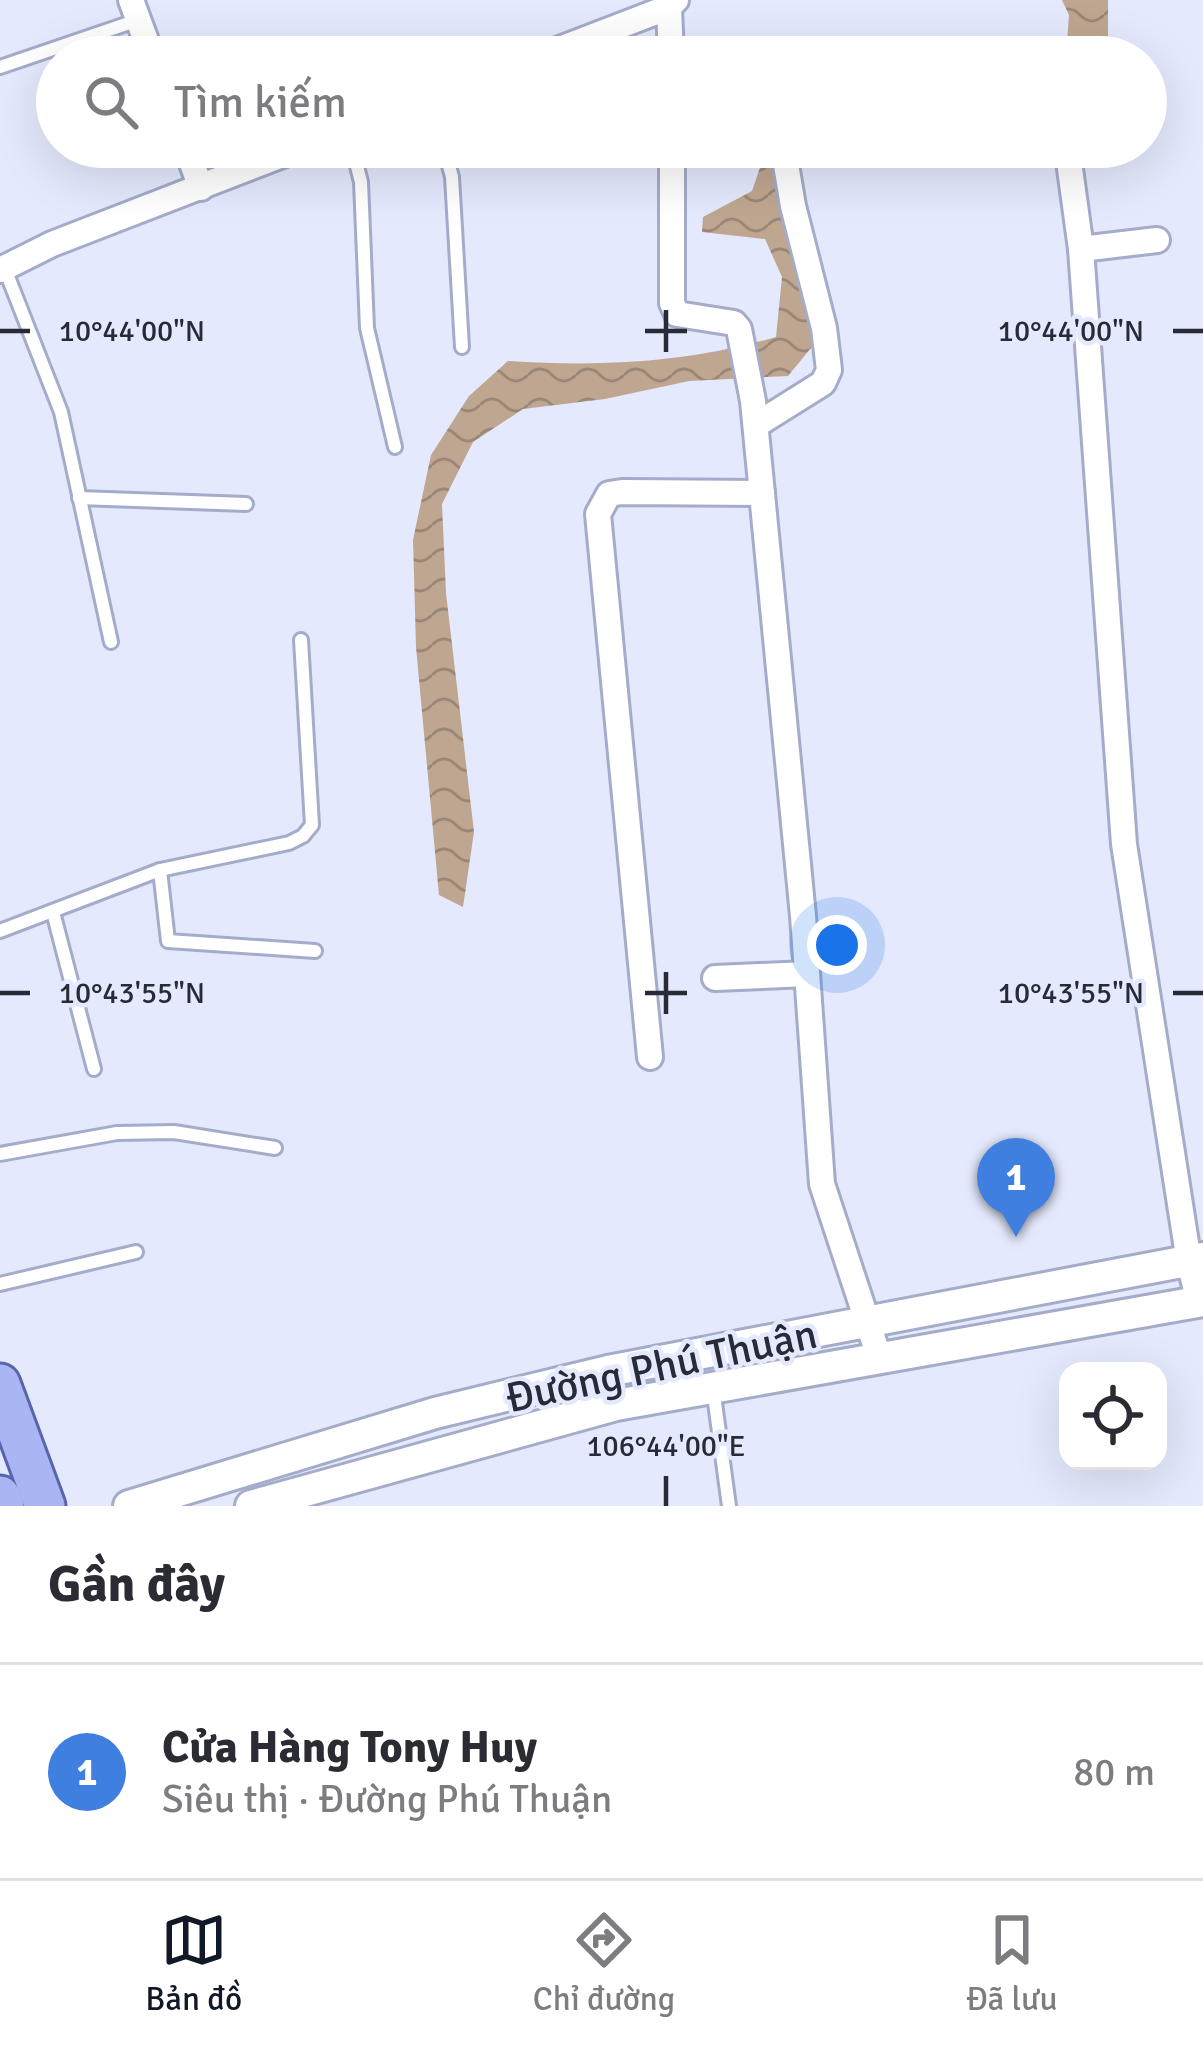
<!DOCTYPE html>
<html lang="vi">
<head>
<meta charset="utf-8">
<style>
  body { margin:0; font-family:Signika,sans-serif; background:#f2f2f3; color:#2b2b33 }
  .controls { position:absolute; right:36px; bottom:36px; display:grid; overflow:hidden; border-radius:24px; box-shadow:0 12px 48px #0002 }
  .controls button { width:108px; height:108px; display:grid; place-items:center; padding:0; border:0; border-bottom:3px solid #e1e1e2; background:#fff; color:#2b2b33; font:60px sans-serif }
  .you { position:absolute; left:837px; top:945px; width:42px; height:42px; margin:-30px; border:9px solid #fff; border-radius:50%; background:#1a73e8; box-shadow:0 0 0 18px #1a73e833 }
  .badge { display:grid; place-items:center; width:78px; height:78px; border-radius:50%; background:#111827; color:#fff; font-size:39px; font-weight:700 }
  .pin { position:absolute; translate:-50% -99px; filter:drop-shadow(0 3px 6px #0008) }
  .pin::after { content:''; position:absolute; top:63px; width:42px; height:36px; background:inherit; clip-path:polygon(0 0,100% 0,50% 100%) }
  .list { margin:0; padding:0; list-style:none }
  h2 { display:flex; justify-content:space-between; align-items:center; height:156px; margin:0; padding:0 48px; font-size:51px }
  h2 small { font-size:39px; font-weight:400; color:#7c7c81 }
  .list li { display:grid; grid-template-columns:78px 1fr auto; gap:36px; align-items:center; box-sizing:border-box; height:216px; padding:0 48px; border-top:3px solid #e1e1e2 }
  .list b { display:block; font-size:45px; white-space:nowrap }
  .list p { margin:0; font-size:39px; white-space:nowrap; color:#7c7c81 }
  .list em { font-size:39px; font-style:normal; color:#7c7c81 }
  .icon { flex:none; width:66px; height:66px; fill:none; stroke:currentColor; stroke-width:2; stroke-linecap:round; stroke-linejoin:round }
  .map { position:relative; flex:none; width:1203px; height:1506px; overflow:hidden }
  .search { position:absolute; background:#fff; box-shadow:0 12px 48px #0002; left:36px; right:36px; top:36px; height:132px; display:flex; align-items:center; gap:30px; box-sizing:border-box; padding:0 42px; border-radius:66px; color:#7c7c81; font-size:45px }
  .sheet { height:372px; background:#fff }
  nav { display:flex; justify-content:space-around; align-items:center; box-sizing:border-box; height:168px; border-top:3px solid #e1e1e2; background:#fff; font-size:33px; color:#7c7c81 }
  nav a { display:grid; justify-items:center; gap:6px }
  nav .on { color:#111827 }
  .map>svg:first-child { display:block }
</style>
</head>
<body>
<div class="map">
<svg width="1203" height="1506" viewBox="0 0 1203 1506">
  <defs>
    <pattern id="water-waves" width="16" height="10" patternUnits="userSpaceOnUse" patternTransform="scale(3)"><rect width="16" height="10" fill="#bfa690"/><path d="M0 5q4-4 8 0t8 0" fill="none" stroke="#9b8776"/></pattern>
  </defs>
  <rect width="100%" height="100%" fill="#e4e9fd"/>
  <g fill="url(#water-waves)">
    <path d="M 1062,0 L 1108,0 L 1108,57 L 1066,57 L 1069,15 Z"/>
    <path d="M 767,147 L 782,147 L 777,198 L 810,288 L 820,337 L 788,376 L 689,381 L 605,399 L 523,409 L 473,442 L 442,504 L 446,593 L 474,832 L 463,907 L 439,895 L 416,647 L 413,540 L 431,455 L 469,396 L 508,361 C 602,367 686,363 776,337 L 782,277 L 765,239 L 702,232 L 703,217 L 752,191 Z"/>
  </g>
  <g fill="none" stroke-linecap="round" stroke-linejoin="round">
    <g stroke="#a4acca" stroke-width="18">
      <g id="service">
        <path d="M 0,67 L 138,20"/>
        <path d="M 352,147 L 361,182 L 367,328 L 395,447"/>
        <path d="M 444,147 L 452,177 L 462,347"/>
        <path d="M 5,269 L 61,412 L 111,642"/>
        <path d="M 79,498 L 246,504"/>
        <path d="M 160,870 L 168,941 L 315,951"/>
        <path d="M 53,912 L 94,1069"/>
        <path d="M 0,931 L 160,870 L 289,843 L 303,836 L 312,825 L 301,640"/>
        <path d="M 0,1154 L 117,1133 L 174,1132 L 275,1148"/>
        <path d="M 0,1284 L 136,1252"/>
        <path d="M 713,1388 L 729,1506"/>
      </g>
    </g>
    <g stroke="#a4acca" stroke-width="30">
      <g id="minor">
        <path d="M 131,0 L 152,57"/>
        <path d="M 669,7 L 671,57"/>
        <path d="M 539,57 L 669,7 L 676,0"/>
        <path d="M 186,147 L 201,188"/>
        <path d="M 672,147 L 672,303 L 677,314 L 734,323 L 739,329 L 753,401 L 803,916 L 822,1184 L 879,1357"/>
        <path d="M 1067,147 L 1081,249 L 1124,844 L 1189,1262 L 1199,1302"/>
        <path d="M 1081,249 L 1157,240"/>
        <path d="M 0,270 L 52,244 L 303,147"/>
        <path d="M 756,425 L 823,383 L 829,370 L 824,328 L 793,206 L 783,147"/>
        <path d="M 715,978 L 807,974"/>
        <path d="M 650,1057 L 598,514 L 609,494 L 622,492 L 762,493"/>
      </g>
    </g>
    <g stroke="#a4acca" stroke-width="36">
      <g id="tertiary">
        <path d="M 129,1506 L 435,1413 L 608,1371 L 1203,1258"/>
        <path d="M 251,1506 L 616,1405 L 1203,1301"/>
      </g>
    </g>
    <g stroke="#5865ac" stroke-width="45">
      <g id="primary">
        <path d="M 0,1384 L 45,1506"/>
        <path d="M 0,1496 L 4,1506"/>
      </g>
    </g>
    <use href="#service" stroke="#fff" stroke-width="12"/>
    <use href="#minor" stroke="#fff" stroke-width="24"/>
    <use href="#tertiary" stroke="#fff" stroke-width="30"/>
    <use href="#primary" stroke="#aab5f3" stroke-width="39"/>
  </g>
  <path fill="none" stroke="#282b37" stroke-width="4.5" d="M 666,310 L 666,352M 0,331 L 30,331M 645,331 L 687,331M 1173,331 L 1203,331M 666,972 L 666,1014M 0,993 L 30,993M 645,993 L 687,993M 1173,993 L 1203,993M 666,1476 L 666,1506"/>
  <g text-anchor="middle" stroke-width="9" stroke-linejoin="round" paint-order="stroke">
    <g font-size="42" fill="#282b37" stroke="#e4e9fd">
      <text transform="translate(661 1365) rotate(-12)" y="15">Đường Phú Thuận</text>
    </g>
  </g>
  <g font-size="30" text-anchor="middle" fill="#282b37" stroke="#e4e9fd" stroke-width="9" stroke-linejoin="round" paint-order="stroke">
    <text x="132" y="341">10°44'00"N</text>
    <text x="1071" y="341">10°44'00"N</text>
    <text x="132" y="1003">10°43'55"N</text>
    <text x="1071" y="1003">10°43'55"N</text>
    <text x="666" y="1456">106°44'00"E</text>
  </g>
</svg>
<div class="controls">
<button><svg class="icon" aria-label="locate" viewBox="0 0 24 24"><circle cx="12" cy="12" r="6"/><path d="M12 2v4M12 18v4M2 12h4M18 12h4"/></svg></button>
</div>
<div class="you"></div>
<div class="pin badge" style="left:1016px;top:1237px;background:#3f7fe0">1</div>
<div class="search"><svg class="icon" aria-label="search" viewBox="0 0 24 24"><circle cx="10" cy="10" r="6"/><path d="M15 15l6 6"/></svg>Tìm kiếm</div>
</div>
<section class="sheet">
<h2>Gần đây<small></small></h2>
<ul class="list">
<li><span class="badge" style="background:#3f7fe0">1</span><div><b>Cửa Hàng Tony Huy</b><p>Siêu thị · Đường Phú Thuận</p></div><em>80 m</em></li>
</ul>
</section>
<nav>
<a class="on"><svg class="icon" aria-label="map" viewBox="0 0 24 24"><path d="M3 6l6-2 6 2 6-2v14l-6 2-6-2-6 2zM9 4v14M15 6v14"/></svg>Bản đồ</a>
<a><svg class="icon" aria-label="directions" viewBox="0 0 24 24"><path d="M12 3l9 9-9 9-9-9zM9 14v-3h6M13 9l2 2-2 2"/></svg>Chỉ đường</a>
<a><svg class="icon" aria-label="saved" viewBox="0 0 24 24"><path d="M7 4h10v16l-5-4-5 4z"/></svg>Đã lưu</a>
</nav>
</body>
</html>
